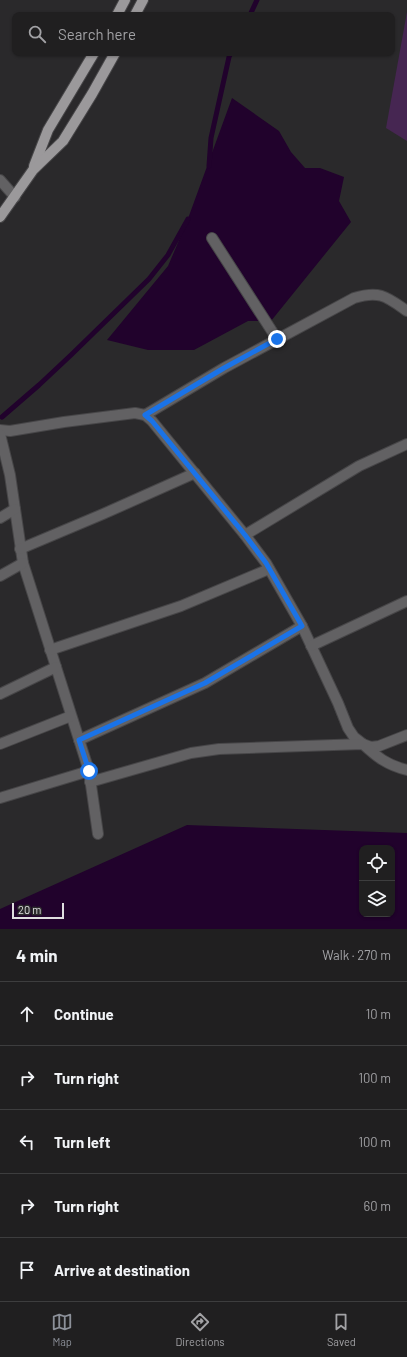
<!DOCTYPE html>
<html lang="en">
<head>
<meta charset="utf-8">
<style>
  body { margin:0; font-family:Barlow,sans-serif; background:#2d2c2d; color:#f1f3f6 }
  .controls { position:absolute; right:12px; bottom:12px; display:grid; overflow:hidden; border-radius:8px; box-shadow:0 1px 3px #0004 }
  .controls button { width:36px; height:36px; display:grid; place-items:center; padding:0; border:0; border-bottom:1px solid #3d3d3e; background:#201f20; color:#f1f3f6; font:20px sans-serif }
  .scale { position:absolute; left:12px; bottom:10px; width:52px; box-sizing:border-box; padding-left:4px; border:2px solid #dfdee0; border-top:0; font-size:11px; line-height:14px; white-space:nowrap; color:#dfdee0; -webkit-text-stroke:3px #2a292b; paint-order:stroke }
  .stop { position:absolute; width:12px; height:12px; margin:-9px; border:3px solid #1a73e8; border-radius:50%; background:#fff }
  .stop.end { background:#1a73e8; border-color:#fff; box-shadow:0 1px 4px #0008 }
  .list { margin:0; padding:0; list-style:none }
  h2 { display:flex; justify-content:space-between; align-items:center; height:52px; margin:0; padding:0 16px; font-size:17px }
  h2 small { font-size:13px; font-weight:400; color:#a2a2a5 }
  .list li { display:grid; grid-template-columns:26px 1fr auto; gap:12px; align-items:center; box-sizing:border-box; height:64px; padding:0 16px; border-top:1px solid #3d3d3e }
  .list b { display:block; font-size:15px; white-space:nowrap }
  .list em { font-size:13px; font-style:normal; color:#a2a2a5 }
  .icon { flex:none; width:22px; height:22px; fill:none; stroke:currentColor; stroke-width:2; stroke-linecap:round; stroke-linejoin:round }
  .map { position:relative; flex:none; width:407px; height:929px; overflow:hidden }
  .search { position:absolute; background:#201f20; box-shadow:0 1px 3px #0004; left:12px; right:12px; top:12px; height:44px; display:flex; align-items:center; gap:10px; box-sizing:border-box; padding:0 14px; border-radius:8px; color:#a2a2a5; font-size:15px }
  .sheet { height:372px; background:#201f20 }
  nav { display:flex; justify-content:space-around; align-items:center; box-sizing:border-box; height:56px; border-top:1px solid #3d3d3e; background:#201f20; font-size:11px; color:#a2a2a5 }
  nav a { display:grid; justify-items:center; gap:2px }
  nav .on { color:#8c9099 }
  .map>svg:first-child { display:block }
</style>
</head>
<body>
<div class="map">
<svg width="407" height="929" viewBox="0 0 407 929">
  <rect width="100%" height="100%" fill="#2a292b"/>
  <path fill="#462652" d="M 407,12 L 407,141 L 386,128 Z"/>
  <g fill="#21022c" fill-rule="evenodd">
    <path d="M 232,98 L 279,131 L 291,152 L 305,168 L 320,168 L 344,177 L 339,201 L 351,222 L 271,321 L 248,321 L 194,350 L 148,350 L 107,340 L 168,266 L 186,224 Z"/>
    <path d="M 187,825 L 407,833 L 407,929 L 0,929 L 0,909 ZM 362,848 L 392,848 L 392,914 L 362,914 Z"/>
  </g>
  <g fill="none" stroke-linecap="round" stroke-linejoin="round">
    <g stroke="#21022c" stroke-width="5">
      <path d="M 250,15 L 257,0"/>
      <path d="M 209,166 L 211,138 L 229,57 L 231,53"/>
      <path d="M 2,417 L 39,385 L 71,355 L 149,279 L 168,255 L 188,219"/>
    </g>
    <g stroke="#474648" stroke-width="12">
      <g id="minor">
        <path d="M 0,180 L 15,197"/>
        <path d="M 212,238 L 277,339"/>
        <path d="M 145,415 L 224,368 L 354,298 C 380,290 387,297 407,311"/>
        <path d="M 0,430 L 10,431 L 64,422 L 135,413 L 145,415 L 152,421 L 245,535 L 266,563 L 302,626 L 338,703 L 348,728 L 354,737 L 363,744 L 371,747 L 379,746 L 407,735"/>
        <path d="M 0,434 L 10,475 L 23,563 L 89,771 L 98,834"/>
        <path d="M 0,518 L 15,509"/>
        <path d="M 245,535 L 359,466 L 407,444"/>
        <path d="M 20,549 L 103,514 L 195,473"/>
        <path d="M 0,576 L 23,563"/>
        <path d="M 311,646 L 407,601"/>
        <path d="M 50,650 L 181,606 L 269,569"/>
        <path d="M 0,694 L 56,667"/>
        <path d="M 79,740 L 205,683 L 302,626"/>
        <path d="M 0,744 L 71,716"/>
        <path d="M 90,782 L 191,753 L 219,749 L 363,744 C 377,757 387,765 407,770"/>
        <path d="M 0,798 L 89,771"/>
      </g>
    </g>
    <g stroke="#474648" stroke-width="12">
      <g id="major">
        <path d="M 117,15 L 125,0"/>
        <path d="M 135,15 L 143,0"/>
        <path d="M 34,166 L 48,130 L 94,53"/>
        <path d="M 0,217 L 33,170 L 63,141 L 92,94 L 115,53"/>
      </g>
    </g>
    <use href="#minor" stroke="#626163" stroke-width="10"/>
    <use href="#major" stroke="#9b999b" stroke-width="10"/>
  </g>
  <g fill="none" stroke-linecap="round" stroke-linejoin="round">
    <path stroke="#1a73e8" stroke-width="5" d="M 89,771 L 79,740 L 205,683 L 302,626 L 266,563 L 245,535 L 152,421 L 145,415 L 224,368 L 277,339"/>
  </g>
</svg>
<div class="controls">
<button><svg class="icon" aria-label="locate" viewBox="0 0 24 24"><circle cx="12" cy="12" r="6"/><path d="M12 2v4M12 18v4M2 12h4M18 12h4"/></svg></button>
<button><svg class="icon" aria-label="layers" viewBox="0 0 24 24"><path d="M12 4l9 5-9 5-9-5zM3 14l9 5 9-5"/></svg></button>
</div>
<div class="scale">20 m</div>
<div class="stop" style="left:89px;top:771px"></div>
<div class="stop end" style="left:277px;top:339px"></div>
<div class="search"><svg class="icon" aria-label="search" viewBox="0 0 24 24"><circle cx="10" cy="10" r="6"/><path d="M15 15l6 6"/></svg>Search here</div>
</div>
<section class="sheet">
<h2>4 min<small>Walk · 270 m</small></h2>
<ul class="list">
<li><svg class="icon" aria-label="ahead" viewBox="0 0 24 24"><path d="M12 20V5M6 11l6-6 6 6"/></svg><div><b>Continue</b></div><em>10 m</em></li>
<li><svg class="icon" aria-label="right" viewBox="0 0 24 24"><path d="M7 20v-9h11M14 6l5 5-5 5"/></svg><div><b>Turn right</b></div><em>100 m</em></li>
<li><svg class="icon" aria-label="left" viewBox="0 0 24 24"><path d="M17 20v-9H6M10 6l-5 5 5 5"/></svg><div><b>Turn left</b></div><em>100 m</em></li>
<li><svg class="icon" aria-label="right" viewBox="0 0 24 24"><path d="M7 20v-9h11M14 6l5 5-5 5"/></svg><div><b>Turn right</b></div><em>60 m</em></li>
<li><svg class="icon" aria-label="arrive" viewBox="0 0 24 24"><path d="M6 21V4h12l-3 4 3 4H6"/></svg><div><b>Arrive at destination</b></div></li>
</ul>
</section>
<nav>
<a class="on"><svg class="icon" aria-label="map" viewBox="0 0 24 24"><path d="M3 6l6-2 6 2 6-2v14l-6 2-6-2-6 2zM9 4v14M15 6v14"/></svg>Map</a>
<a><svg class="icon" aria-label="directions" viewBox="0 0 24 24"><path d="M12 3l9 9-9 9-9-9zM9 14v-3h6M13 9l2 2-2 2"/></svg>Directions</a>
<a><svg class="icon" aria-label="saved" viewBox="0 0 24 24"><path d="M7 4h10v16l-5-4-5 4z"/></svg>Saved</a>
</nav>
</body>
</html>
